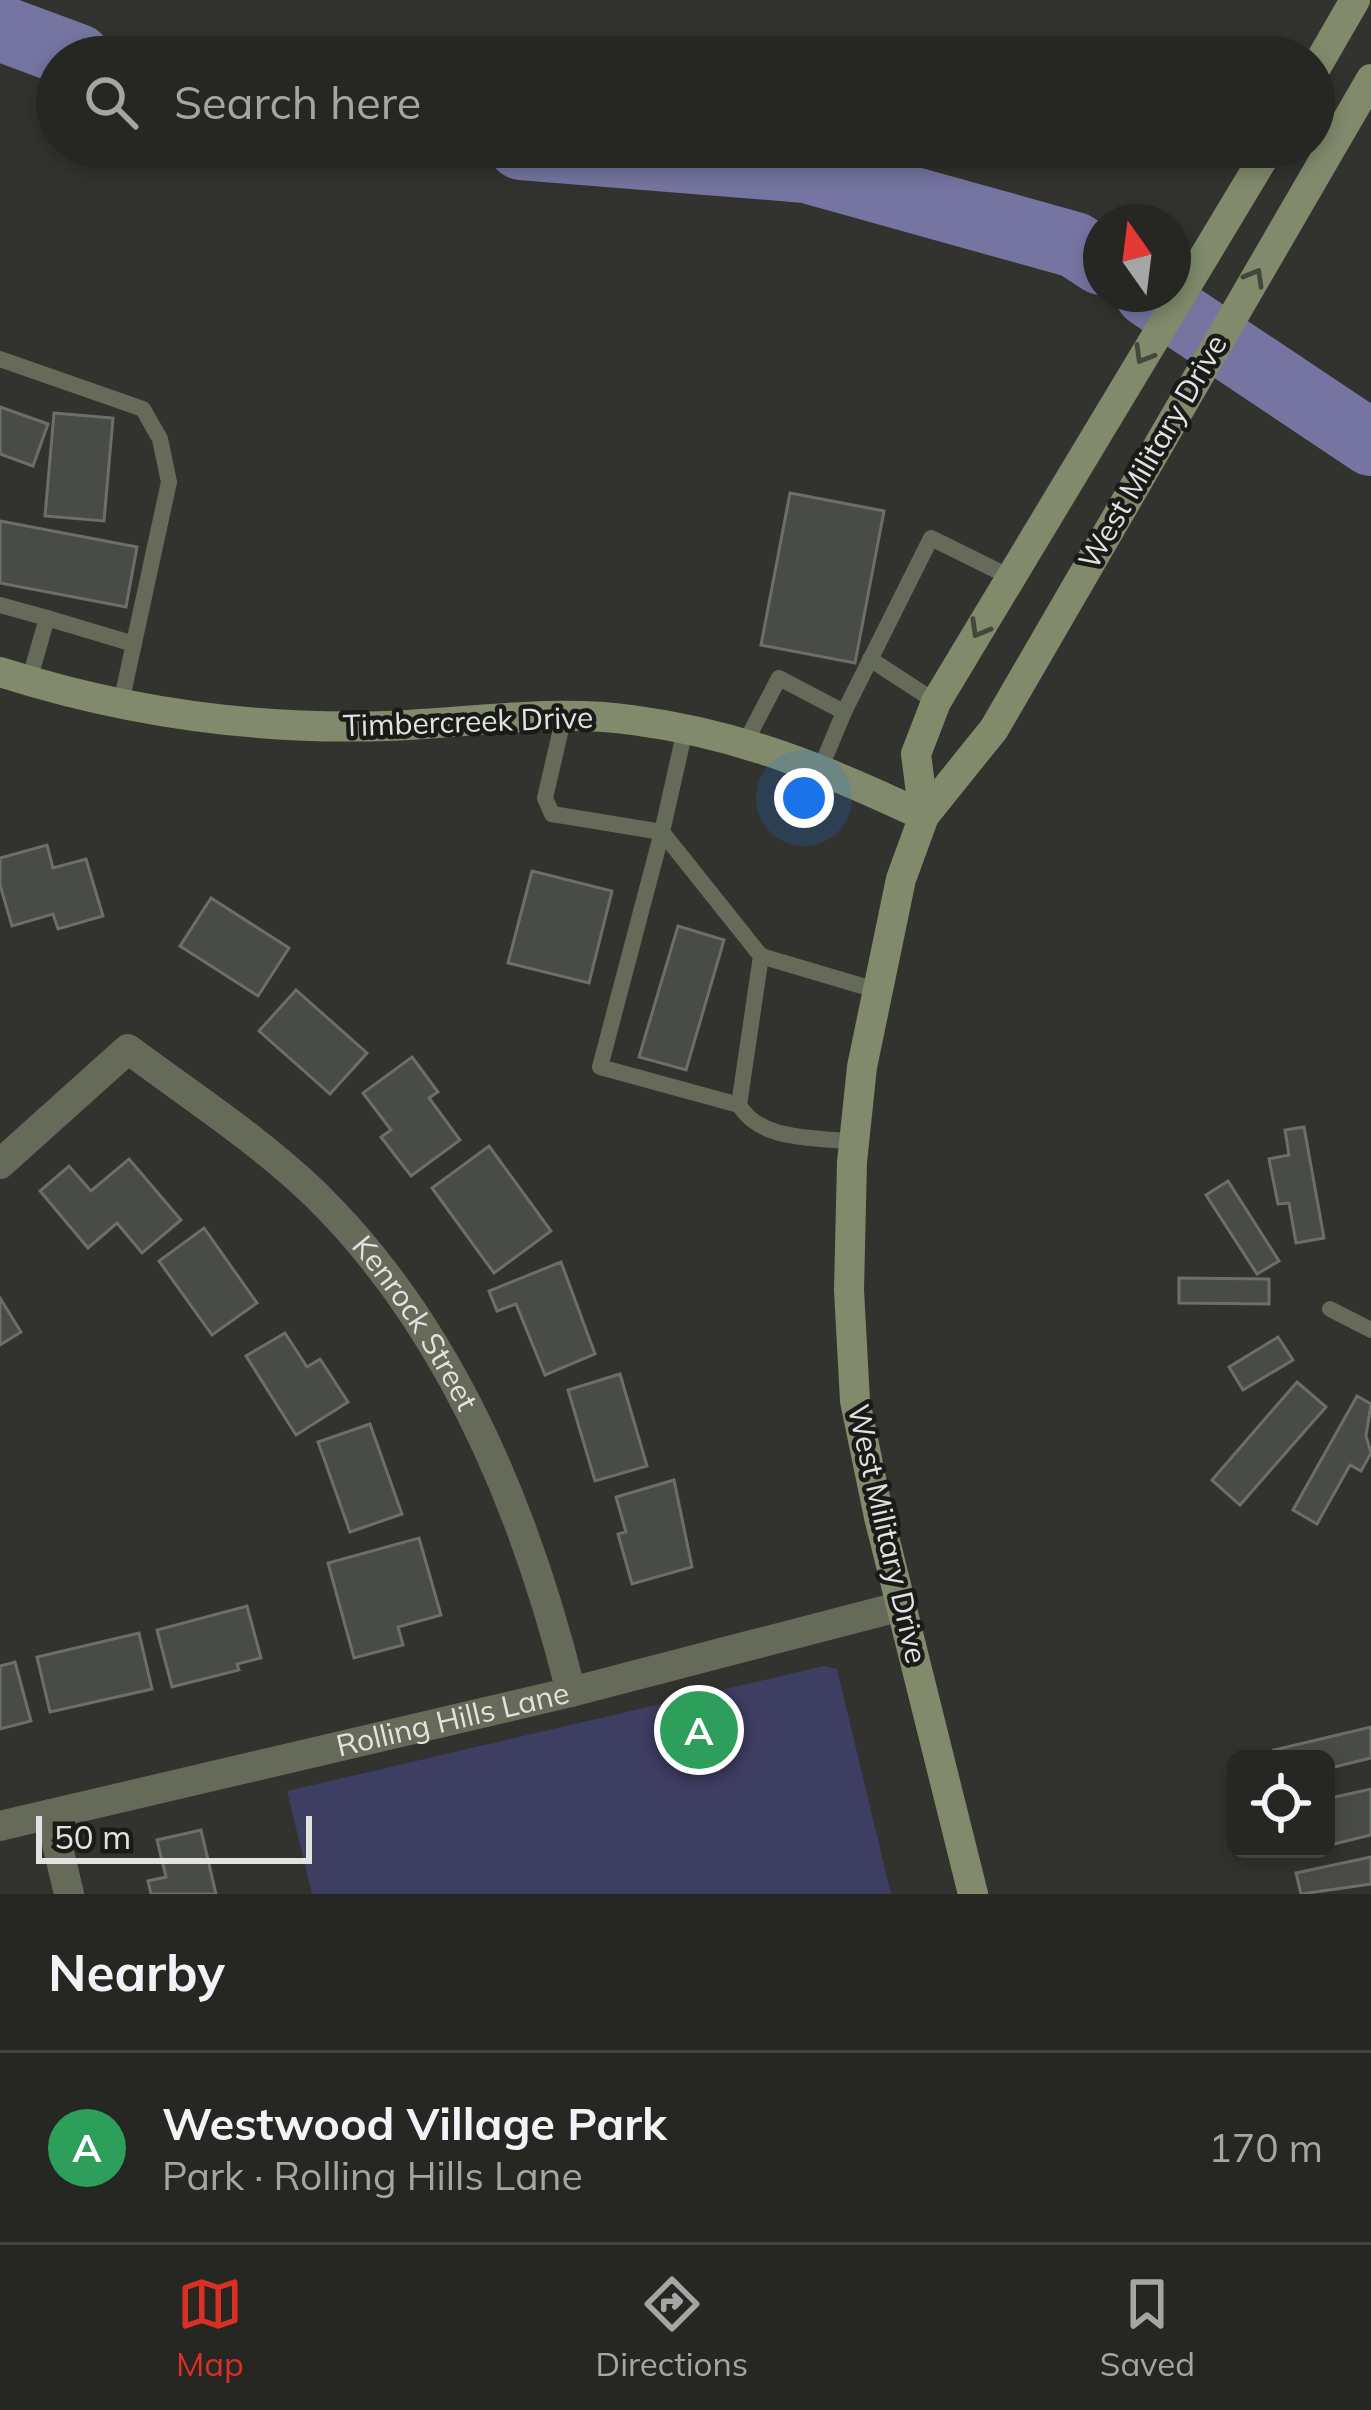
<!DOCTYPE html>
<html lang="en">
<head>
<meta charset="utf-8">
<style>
  body { margin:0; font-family:Mulish,sans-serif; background:#2e2e2a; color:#f1f3f6 }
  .controls { position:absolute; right:36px; bottom:36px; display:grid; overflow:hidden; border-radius:18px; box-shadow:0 6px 18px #0003 }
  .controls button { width:108px; height:108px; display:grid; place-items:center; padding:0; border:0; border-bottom:3px solid #424340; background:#262622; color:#f1f3f6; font:60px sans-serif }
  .compass { position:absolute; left:1083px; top:204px; width:108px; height:108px; border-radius:50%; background:#262622; box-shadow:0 6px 18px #0003; rotate:346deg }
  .scale { position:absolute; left:36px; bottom:30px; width:276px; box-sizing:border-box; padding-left:12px; border:6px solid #e2e3e0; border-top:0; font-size:33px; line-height:42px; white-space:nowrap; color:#e2e3e0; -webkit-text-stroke:9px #1a1b18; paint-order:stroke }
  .you { position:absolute; left:804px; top:798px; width:42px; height:42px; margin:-30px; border:9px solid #fff; border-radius:50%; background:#1a73e8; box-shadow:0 0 0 18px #1a73e833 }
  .badge { display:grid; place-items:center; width:78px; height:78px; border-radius:50%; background:#d93025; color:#fff; font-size:39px; font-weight:700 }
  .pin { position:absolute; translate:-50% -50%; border:6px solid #fff; box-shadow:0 3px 12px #0006 }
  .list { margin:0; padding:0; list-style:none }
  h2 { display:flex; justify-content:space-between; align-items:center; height:156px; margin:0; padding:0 48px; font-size:51px }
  h2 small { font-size:39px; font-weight:400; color:#a4a5a5 }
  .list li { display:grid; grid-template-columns:78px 1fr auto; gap:36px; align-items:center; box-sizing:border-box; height:192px; padding:0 48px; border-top:3px solid #424340 }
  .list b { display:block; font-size:45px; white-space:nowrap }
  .list p { margin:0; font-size:39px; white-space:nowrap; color:#a4a5a5 }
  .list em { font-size:39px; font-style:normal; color:#a4a5a5 }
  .icon { flex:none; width:66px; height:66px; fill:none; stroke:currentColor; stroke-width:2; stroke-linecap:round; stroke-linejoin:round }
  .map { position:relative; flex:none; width:1371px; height:1894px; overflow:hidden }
  .search { position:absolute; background:#262622; box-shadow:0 6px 18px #0003; left:36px; right:36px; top:36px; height:132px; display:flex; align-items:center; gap:30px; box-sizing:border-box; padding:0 42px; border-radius:66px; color:#a4a5a5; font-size:45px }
  .sheet { height:348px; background:#262622 }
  nav { display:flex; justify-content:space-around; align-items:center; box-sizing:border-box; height:168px; border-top:3px solid #424340; background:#262622; font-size:33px; color:#a4a5a5 }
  nav a { display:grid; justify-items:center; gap:6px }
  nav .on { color:#d93025 }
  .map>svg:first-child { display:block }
</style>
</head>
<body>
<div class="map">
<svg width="1371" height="1894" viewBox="0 0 1371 1894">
  <rect width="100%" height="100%" fill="#32332e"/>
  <path fill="#3e3d62" d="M 824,1666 L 837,1669 L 891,1894 L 312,1894 L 287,1791 Z"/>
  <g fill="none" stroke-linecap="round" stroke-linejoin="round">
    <g stroke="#7675a1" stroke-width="66">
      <path d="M 0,28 L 78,57"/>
      <path d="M 521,147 L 806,170 L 1075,245 L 1101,262"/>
      <path d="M 1148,294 L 1371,443"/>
    </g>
  </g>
  <g fill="#494b46" stroke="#6c6e68" stroke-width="3">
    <path d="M 0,407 L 48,424 L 33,466 L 0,454 Z"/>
    <path d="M 54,413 L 113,418 L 104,521 L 45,516 Z"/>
    <path d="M 790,493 L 884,511 L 855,663 L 761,645 Z"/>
    <path d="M 0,521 L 137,547 L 126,607 L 0,583 Z"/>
    <path d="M 47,845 L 53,868 L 86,859 L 103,916 L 58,929 L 53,914 L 12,926 L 0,885 L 0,858 Z"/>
    <path d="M 532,871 L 612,891 L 589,983 L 508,963 Z"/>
    <path d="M 211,898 L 289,948 L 258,996 L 180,946 Z"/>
    <path d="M 678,926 L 724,940 L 686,1070 L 639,1057 Z"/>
    <path d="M 296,990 L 367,1053 L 330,1094 L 259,1031 Z"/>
    <path d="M 412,1057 L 438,1092 L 429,1098 L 460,1140 L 411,1176 L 381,1137 L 391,1130 L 363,1093 Z"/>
    <path d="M 1304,1127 L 1324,1238 L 1296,1243 L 1289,1203 L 1278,1204 L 1269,1159 L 1289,1155 L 1285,1130 Z"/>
    <path d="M 489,1146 L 551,1231 L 494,1273 L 432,1188 Z"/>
    <path d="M 129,1159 L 181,1220 L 142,1253 L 117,1223 L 88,1248 L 40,1191 L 69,1166 L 91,1191 Z"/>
    <path d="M 1228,1181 L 1279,1261 L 1257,1274 L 1206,1195 Z"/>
    <path d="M 204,1228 L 257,1303 L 212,1335 L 159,1261 Z"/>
    <path d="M 561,1262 L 595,1354 L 545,1375 L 516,1304 L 497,1311 L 489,1291 Z"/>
    <path d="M 1179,1278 L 1269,1279 L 1269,1304 L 1179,1303 Z"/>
    <path d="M 0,1298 L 21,1332 L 0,1345 Z"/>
    <path d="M 285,1333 L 307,1367 L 320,1359 L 348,1402 L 296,1435 L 246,1356 Z"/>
    <path d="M 1278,1337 L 1293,1360 L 1243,1390 L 1229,1367 Z"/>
    <path d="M 620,1374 L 647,1466 L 595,1481 L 568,1390 Z"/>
    <path d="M 1297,1382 L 1326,1407 L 1240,1505 L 1212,1480 Z"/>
    <path d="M 1357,1396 L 1371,1404 L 1366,1436 L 1371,1453 L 1361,1471 L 1350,1465 L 1317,1524 L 1293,1510 Z"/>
    <path d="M 370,1424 L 402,1514 L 350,1532 L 318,1442 Z"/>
    <path d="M 674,1480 L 692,1567 L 632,1584 L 618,1534 L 626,1532 L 616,1497 Z"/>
    <path d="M 419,1538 L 441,1615 L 398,1627 L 403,1645 L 354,1658 L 328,1563 Z"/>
    <path d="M 247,1606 L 261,1658 L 237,1664 L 239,1670 L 172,1687 L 157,1630 Z"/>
    <path d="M 139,1633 L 152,1689 L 50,1712 L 37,1657 Z"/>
    <path d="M 15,1662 L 31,1721 L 0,1729 L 0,1666 Z"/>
    <path d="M 1371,1727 L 1371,1758 L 1326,1769 L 1326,1759 L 1277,1759 L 1274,1750 Z"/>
    <path d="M 1371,1789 L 1371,1835 L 1334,1844 L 1326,1828 L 1326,1799 Z"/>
    <path d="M 201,1830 L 216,1894 L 151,1894 L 148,1881 L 166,1877 L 157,1840 Z"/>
    <path d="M 1371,1857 L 1371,1884 L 1301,1894 L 1296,1873 Z"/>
  </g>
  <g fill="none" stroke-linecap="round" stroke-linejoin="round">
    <g stroke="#656b58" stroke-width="16">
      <path d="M 0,359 L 143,409 L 160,439 L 169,482 L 121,703"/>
      <path d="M 0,605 L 47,618"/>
      <path d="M 870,659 L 936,702"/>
      <path d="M 29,681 L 47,618 L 134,644"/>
      <path d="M 844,712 L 931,538 L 1010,577"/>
      <path d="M 564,716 L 545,798 L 552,814 L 662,832 L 685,730"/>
      <path d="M 745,743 L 779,678 L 844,712 L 821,767"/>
      <path d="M 662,832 L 600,1067 L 739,1105"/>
      <path d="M 662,832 L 761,956 L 879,991"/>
      <path d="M 761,956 L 739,1105 C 761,1142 816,1137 854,1142"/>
      <path d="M 1330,1309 L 1371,1330"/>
    </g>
    <g stroke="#656b58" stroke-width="30">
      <path id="s1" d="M 0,1164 L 128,1049 C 191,1096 259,1140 315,1194 C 451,1327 526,1511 571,1692"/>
      <path d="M 50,1814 L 69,1894"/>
      <path id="s2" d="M 0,1826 L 571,1692 L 902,1606"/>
    </g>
    <g stroke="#818b6c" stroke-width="30">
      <path d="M 1314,71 L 1355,0"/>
      <path d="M 0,672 C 125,712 255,730 386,726 C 467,723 551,709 632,720 C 740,734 827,770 924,816"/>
      <path d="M 924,816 L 916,754 L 936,702 L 1270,147"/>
      <path d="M 973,1894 L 879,1517 L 855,1401 L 849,1290 L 852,1162 L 862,1067 L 901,879 L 924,816 L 994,729 L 1371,79"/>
    </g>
  </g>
  <defs><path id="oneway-chevron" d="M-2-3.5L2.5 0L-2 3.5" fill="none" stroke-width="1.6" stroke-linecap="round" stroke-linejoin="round" transform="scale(3)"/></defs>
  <g stroke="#43483a">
    <use href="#oneway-chevron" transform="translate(1255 277) rotate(-60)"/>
    <use href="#oneway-chevron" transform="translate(1143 355) rotate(121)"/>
    <use href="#oneway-chevron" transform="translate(979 629) rotate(120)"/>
  </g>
  <g text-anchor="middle" stroke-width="9" stroke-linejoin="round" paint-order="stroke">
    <g font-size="30" fill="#e2e3e0" stroke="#1a1b18">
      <text transform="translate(1153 452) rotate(-60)" y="10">West Military Drive</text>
      <text transform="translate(468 722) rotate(-2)" y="10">Timbercreek Drive</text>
      <text dy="10" stroke="none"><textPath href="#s1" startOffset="573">Kenrock Street</textPath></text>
      <text transform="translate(887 1534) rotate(77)" y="10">West Military Drive</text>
      <text dy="10" stroke="none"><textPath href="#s2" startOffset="465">Rolling Hills Lane</textPath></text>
    </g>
  </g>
</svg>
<div class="controls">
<button><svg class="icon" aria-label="locate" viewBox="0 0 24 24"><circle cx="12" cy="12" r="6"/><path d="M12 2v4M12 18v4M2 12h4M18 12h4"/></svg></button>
</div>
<svg class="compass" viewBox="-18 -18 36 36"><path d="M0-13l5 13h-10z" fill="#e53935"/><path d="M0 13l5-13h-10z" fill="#a4a5a5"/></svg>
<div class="scale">50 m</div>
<div class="you"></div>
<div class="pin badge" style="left:699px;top:1730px;background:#2e9e5b">A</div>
<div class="search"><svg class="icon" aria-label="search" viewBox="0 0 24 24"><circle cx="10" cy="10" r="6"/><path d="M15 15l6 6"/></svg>Search here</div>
</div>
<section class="sheet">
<h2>Nearby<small></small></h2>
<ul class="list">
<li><span class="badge" style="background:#2e9e5b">A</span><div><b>Westwood Village Park</b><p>Park · Rolling Hills Lane</p></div><em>170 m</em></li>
</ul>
</section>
<nav>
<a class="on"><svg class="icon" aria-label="map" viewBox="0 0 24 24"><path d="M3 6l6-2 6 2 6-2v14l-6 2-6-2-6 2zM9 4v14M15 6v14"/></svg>Map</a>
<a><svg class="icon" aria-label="directions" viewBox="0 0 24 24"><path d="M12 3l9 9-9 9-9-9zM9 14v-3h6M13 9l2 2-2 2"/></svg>Directions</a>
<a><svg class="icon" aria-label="saved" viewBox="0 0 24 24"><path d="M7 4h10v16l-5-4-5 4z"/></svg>Saved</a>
</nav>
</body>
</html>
